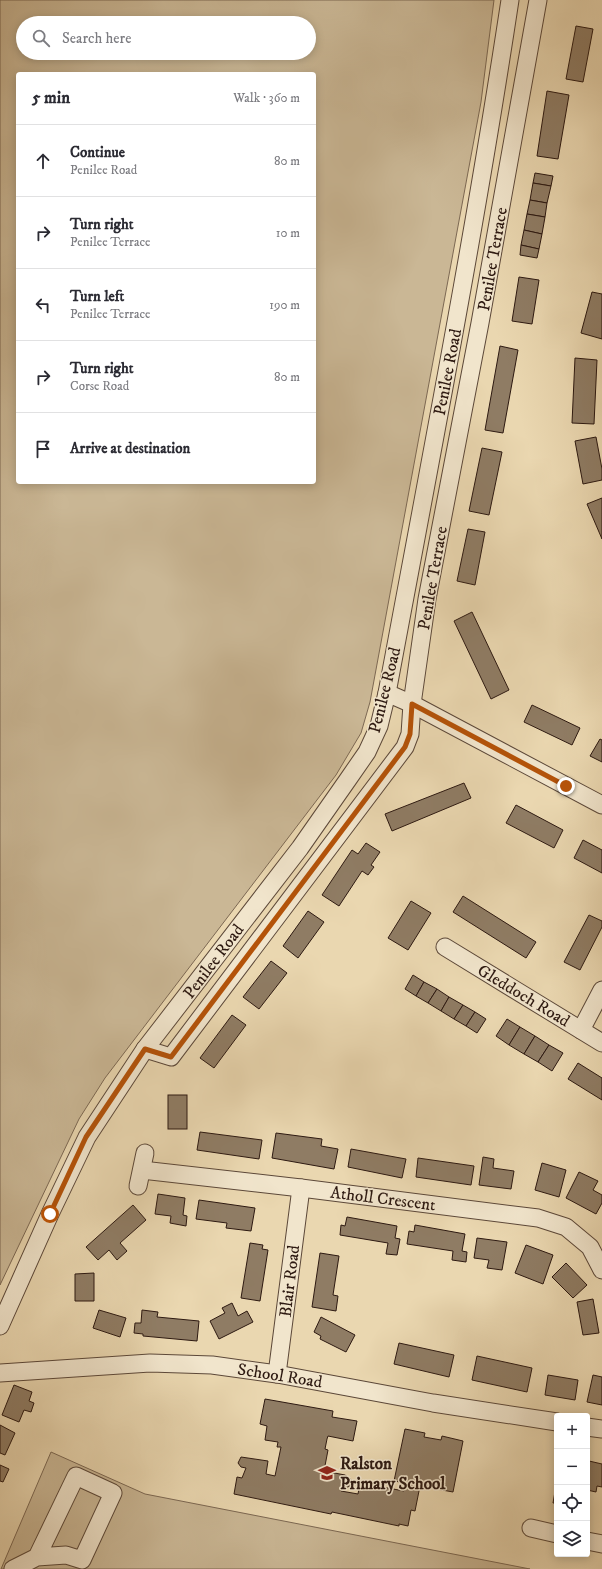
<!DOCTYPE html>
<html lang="en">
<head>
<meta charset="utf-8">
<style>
  body { margin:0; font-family:"IM FELL DW Pica",serif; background:#f7f7f7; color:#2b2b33 }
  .controls { position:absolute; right:12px; bottom:12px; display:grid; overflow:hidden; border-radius:4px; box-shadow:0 2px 10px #0003 }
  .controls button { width:36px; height:36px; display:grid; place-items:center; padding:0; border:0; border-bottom:1px solid #e1e1e2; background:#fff; color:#2b2b33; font:20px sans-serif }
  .stop { position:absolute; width:12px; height:12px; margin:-9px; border:3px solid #b45309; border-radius:50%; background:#fff }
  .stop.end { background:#b45309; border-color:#fff; box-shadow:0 1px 4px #0008 }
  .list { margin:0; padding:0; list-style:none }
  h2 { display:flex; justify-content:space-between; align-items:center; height:52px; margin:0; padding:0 16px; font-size:17px }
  h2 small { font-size:13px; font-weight:400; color:#7c7c81 }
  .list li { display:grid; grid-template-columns:26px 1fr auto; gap:12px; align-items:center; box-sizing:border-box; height:72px; padding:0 16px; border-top:1px solid #e1e1e2 }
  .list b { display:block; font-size:15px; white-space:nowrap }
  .list p { margin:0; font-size:13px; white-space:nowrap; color:#7c7c81 }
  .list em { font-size:13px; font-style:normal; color:#7c7c81 }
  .icon { flex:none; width:22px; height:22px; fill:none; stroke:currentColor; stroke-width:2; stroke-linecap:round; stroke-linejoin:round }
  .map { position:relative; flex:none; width:602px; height:1569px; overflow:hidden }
  .search { position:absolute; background:#fff; box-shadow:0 2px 10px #0003; left:16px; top:16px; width:300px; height:44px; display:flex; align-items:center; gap:10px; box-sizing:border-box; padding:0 14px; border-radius:22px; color:#7c7c81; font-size:15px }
  .panel { position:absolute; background:#fff; box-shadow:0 2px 10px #0003; left:16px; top:72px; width:300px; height:412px; border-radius:4px }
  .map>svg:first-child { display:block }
</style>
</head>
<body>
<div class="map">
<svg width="602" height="1569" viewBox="0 0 602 1569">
  <rect width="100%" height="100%" fill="#ead7b0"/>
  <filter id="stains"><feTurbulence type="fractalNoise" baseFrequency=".005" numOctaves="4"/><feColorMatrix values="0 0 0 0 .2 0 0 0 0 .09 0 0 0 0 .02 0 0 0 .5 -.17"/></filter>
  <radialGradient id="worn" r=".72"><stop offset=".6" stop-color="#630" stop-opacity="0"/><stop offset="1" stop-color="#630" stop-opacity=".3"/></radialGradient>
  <g fill="#cab795" stroke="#7c6853" fill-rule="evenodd">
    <path d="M 0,0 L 494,0 L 481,102 L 370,702 L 361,733 L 336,775 L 105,1078 L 79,1119 L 0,1285 ZM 23,23 L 309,23 L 309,53 L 23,53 ZM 18,74 L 314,74 L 314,482 L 18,482 Z"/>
    <path d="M 51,1452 L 145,1494 L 530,1569 L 1,1569 Z"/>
  </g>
  <g fill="#8f7c64" stroke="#2d1911">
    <path d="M 576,26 L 593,29 L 583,82 L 566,79 Z"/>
    <path d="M 547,91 L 569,95 L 558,159 L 537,156 Z"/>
    <path d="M 535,173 L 553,176 L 551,186 L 533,183 Z"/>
    <path d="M 533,183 L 551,186 L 547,203 L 530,200 Z"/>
    <path d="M 530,200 L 547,203 L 545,217 L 527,214 Z"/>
    <path d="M 527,214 L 545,217 L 542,234 L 524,230 Z"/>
    <path d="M 524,230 L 542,234 L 539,249 L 521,245 Z"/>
    <path d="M 521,245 L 539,249 L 537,258 L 520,255 Z"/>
    <path d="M 519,277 L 539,280 L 532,324 L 512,321 Z"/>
    <path d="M 592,292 L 602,294 L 602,339 L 581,333 Z"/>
    <path d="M 500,346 L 518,350 L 503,433 L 485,430 Z"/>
    <path d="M 575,358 L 597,360 L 594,424 L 572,423 Z"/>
    <path d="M 596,437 L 602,469 L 602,480 L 583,484 L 575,441 Z"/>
    <path d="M 482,448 L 502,452 L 489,515 L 469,511 Z"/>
    <path d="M 602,498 L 602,539 L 587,504 Z"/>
    <path d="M 468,529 L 485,532 L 475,585 L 457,581 Z"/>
    <path d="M 472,612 L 509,690 L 491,699 L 454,621 Z"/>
    <path d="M 532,705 L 580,728 L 572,745 L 524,722 Z"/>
    <path d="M 600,739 L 602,740 L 602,762 L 590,756 Z"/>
    <path d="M 464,783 L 471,798 L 392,831 L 385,814 Z"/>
    <path d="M 516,805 L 563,830 L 554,848 L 506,823 Z"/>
    <path d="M 583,840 L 602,850 L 602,873 L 574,858 Z"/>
    <path d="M 366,843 L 380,852 L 371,865 L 374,867 L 368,875 L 362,871 L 339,906 L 322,895 L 352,850 L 358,854 Z"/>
    <path d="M 463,896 L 536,942 L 526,958 L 453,912 Z"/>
    <path d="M 411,901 L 431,913 L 408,950 L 388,938 Z"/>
    <path d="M 308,911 L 324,922 L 298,958 L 283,946 Z"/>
    <path d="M 589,915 L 602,921 L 602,927 L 580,970 L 564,962 Z"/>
    <path d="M 271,961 L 287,973 L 259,1009 L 243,997 Z"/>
    <path d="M 413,975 L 424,982 L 416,996 L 405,989 Z"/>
    <path d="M 424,982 L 437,989 L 428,1003 L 416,996 Z"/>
    <path d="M 437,989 L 449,997 L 441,1011 L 428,1003 Z"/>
    <path d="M 449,997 L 463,1005 L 454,1019 L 441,1011 Z"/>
    <path d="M 463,1005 L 475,1012 L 466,1026 L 454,1019 Z"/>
    <path d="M 475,1012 L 486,1019 L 477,1033 L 466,1026 Z"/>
    <path d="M 232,1015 L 246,1025 L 214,1068 L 200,1058 Z"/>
    <path d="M 507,1019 L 520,1027 L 509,1045 L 496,1036 Z"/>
    <path d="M 520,1027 L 535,1036 L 524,1054 L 509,1045 Z"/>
    <path d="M 535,1036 L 549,1045 L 538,1062 L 524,1054 Z"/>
    <path d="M 549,1045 L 563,1053 L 552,1071 L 538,1062 Z"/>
    <path d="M 578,1063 L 602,1078 L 602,1100 L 568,1079 Z"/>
    <rect x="168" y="1095" width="19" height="34"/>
    <path d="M 200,1132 L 262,1140 L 259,1159 L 197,1150 Z"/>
    <path d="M 276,1133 L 322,1139 L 321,1146 L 338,1149 L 334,1169 L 272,1158 Z"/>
    <path d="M 351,1149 L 406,1159 L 402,1178 L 348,1167 Z"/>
    <path d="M 483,1157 L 494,1159 L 493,1168 L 514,1171 L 511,1189 L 479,1185 Z"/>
    <path d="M 418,1158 L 474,1166 L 471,1185 L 416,1177 Z"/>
    <path d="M 542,1163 L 566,1170 L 559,1197 L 535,1190 Z"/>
    <path d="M 579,1172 L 598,1181 L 593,1190 L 602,1195 L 602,1203 L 596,1214 L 566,1198 Z"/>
    <path d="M 158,1194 L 185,1198 L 183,1215 L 187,1216 L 186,1226 L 170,1223 L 171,1216 L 155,1214 Z"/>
    <path d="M 199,1200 L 255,1208 L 251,1231 L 226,1228 L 227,1223 L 196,1219 Z"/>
    <path d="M 133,1205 L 146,1220 L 120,1243 L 127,1251 L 117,1260 L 109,1250 L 98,1260 L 86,1247 Z"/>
    <path d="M 347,1217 L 397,1226 L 395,1238 L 400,1239 L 397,1255 L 386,1254 L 388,1243 L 340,1235 L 341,1225 L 345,1226 Z"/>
    <path d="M 415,1225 L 465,1234 L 462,1251 L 467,1252 L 466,1262 L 452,1260 L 453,1251 L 407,1244 L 409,1231 L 414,1232 Z"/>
    <path d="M 477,1238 L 507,1242 L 502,1270 L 487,1268 L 489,1260 L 474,1258 Z"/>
    <path d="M 250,1243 L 263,1245 L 262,1249 L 268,1250 L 260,1301 L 241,1298 Z"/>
    <path d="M 526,1245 L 553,1255 L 543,1284 L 515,1273 Z"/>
    <path d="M 320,1253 L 339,1256 L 333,1295 L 338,1296 L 336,1311 L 312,1307 Z"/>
    <path d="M 566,1263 L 587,1285 L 573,1298 L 552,1277 Z"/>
    <path d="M 94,1273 L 94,1301 L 75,1301 L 75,1274 Z"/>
    <path d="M 593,1299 L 599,1333 L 583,1335 L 577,1302 Z"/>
    <path d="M 232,1303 L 238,1316 L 247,1311 L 253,1322 L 219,1339 L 210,1321 L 225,1313 L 222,1308 Z"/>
    <path d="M 99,1310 L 126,1318 L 120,1337 L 93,1328 Z"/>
    <path d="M 142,1310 L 158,1312 L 157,1317 L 199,1321 L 197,1341 L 143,1336 L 143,1334 L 134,1333 L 135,1323 L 141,1323 Z"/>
    <path d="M 321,1317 L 355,1335 L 346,1352 L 320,1339 L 321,1336 L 314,1332 Z"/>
    <path d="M 399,1343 L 454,1355 L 449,1377 L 394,1364 Z"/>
    <path d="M 477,1356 L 532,1368 L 527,1392 L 472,1380 Z"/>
    <path d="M 548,1375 L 578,1380 L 575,1400 L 545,1395 Z"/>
    <path d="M 593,1375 L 602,1377 L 602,1405 L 587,1402 Z"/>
    <path d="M 14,1385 L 32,1392 L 29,1401 L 34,1403 L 31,1412 L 24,1410 L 19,1422 L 2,1415 Z"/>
    <path d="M 265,1399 L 333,1411 L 332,1417 L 357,1421 L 353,1441 L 328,1436 L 327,1439 L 325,1449 L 328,1450 L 324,1471 L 345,1475 L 351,1479 L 350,1486 L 346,1488 L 341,1487 L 341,1491 L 358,1494 L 360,1483 L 369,1484 L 370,1481 L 377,1483 L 377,1486 L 404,1491 L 406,1483 L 394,1481 L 405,1429 L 425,1433 L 424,1437 L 441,1440 L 442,1436 L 463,1441 L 453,1492 L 420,1486 L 415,1511 L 411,1510 L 408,1526 L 399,1524 L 399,1526 L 332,1512 L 331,1514 L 234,1494 L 237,1477 L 242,1478 L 246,1468 L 241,1467 L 238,1463 L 241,1457 L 268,1461 L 266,1474 L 275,1476 L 281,1447 L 277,1447 L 278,1442 L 265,1440 L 267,1426 L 260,1424 Z"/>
    <path d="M 0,1425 L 15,1433 L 5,1455 L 0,1453 Z"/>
    <path d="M 589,1461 L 602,1464 L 602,1487 L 597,1486 L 596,1492 L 587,1490 L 587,1469 Z"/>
    <path d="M 0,1465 L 9,1469 L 3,1482 L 0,1481 Z"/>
    <path d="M 557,1480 L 557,1503 L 553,1503 Z"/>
  </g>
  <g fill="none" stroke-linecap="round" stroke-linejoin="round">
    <g stroke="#5c4839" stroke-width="19">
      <g id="minor">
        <path d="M 387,693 L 412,704 L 602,805"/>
        <path d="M 445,947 L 602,1043"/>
        <path d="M 581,1030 L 602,990"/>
        <path d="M 145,1049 L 171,1057 L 405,747 L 410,734 L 412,704 L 427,599 L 480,323 L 538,0"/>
        <path d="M 142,1170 L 301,1188 L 538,1218 L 566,1227 L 590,1247 L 602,1270"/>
        <path d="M 138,1186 L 145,1153"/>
        <path d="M 0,1326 L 50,1214 L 87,1137 L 145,1049 L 300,848 L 349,778 L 367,752 L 379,726 L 387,693 C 430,462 475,232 510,0"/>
        <path d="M 0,1373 L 150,1363 L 212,1365 L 277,1374 L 433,1403 L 557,1422"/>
        <path d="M 277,1374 L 301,1188"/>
        <path d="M 587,1427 L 602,1429"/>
        <path d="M 531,1528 L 557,1534"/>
        <path d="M 587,1541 L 602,1544"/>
        <path d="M 13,1569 L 37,1557 L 66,1555 L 82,1560 L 113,1493 L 76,1476 L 37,1557"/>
      </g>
    </g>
    <use href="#minor" stroke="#f1e5cc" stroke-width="17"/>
  </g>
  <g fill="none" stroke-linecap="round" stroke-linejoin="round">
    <path stroke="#b45309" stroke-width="5" d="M 50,1214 L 86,1137 L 145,1049 L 171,1057 L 405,747 L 410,734 L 412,704 L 566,786"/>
  </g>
  <defs>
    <g id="school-bare" transform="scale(1.38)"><path d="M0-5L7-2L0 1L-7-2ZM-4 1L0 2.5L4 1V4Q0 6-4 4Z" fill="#8f2418" stroke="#f1e5cc" stroke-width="2.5" paint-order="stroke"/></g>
  </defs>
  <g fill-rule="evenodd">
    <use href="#school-bare" x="327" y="1473"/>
  </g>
  <g text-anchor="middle" stroke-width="3" stroke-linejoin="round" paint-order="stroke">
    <g font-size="17" fill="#2d1911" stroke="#f1e5cc">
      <text transform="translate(492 259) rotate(-80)" y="6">Penilee Terrace</text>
      <text transform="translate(447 372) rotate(-79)" y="6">Penilee Road</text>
      <text transform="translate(432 578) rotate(-80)" y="6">Penilee Terrace</text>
      <text transform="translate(384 690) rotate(-76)" y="6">Penilee Road</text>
      <text transform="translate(213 961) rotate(-53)" y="6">Penilee Road</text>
      <text transform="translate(524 995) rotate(31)" y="6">Gleddoch Road</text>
      <text transform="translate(383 1198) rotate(7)" y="6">Atholl Crescent</text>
      <text transform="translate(289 1281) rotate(-83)" y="6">Blair Road</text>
      <text transform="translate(280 1375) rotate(9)" y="6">School Road</text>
    </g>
    <g font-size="17" font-weight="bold" fill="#2d1911" stroke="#f1e5cc" text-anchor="start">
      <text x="340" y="1469">Ralston<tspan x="340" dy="20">Primary School</tspan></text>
    </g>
  </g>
  <rect width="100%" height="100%" filter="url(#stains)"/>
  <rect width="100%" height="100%" fill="url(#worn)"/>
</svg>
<div class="controls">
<button>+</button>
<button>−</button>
<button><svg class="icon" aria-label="locate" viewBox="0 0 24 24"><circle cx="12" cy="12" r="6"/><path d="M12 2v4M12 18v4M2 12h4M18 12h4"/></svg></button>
<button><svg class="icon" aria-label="layers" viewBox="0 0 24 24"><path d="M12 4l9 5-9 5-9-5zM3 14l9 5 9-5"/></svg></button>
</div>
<div class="stop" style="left:50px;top:1214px"></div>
<div class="stop end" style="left:566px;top:786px"></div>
<div class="search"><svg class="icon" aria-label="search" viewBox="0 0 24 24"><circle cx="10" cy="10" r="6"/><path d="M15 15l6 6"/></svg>Search here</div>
<section class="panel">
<h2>5 min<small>Walk · 360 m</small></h2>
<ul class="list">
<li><svg class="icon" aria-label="ahead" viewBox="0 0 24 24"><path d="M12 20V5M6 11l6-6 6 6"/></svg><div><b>Continue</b><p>Penilee Road</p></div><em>80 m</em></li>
<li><svg class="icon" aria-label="right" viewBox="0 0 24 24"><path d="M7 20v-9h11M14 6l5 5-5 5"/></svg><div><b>Turn right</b><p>Penilee Terrace</p></div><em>10 m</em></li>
<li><svg class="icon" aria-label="left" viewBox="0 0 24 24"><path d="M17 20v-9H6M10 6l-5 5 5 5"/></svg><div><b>Turn left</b><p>Penilee Terrace</p></div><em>190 m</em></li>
<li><svg class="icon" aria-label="right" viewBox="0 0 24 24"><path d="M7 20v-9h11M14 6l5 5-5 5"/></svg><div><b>Turn right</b><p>Corse Road</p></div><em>80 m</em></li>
<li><svg class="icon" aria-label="arrive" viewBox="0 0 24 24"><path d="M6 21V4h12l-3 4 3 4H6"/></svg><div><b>Arrive at destination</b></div></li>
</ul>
</section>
</div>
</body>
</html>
